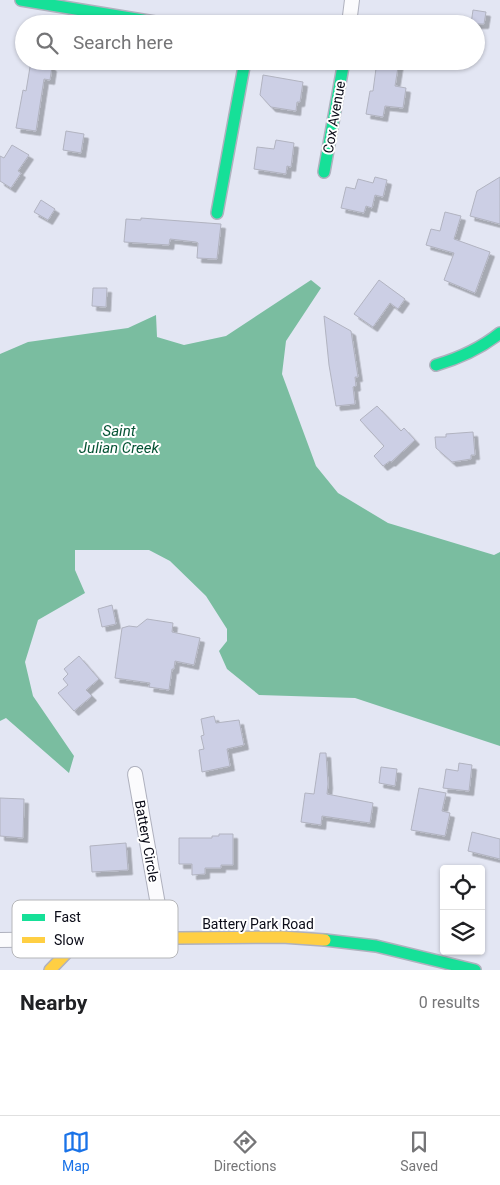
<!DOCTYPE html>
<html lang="en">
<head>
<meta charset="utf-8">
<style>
  body { margin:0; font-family:Roboto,sans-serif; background:#f2f2f2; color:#202124 }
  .controls { position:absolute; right:15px; bottom:15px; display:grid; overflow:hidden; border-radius:5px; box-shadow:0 1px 4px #0004 }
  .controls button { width:45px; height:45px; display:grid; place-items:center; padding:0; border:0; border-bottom:1px solid #e0e0e0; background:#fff; color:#202124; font:25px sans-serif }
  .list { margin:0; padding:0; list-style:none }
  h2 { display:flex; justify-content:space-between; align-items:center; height:65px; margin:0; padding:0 20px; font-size:21px }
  h2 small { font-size:16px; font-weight:400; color:#757577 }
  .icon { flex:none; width:28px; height:28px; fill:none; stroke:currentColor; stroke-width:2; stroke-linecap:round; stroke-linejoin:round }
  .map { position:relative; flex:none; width:500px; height:970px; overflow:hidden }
  .search { position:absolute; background:#fff; box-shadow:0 1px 4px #0004; left:15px; right:15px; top:15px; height:55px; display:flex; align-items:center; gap:12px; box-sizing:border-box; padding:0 18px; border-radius:28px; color:#757577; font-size:19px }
  .sheet { height:145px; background:#fff }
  nav { display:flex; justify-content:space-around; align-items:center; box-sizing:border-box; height:70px; border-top:1px solid #e0e0e0; background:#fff; font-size:14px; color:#757577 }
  nav a { display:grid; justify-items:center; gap:2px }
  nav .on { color:#1a73e8 }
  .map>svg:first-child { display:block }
</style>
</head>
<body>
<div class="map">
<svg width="500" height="970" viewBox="0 0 500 970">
  <defs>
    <filter id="shadow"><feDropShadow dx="4.5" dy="4.5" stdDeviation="0" flood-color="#0004"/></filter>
  </defs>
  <rect width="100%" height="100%" fill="#e3e6f3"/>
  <path fill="#7abda0" d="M 311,280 L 321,288 L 286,341 L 282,374 L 316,466 L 338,493 L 388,523 L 494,555 L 500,552 L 500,746 L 355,698 L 259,695 L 227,669 L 219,651 L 227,641 L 227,629 L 206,596 L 170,561 L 149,550 L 75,550 L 75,570 L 85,593 L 38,620 L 25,662 L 33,696 L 74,756 L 69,773 L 6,718 L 0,721 L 0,354 L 28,342 L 128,328 L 156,315 L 157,337 L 184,345 L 226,336 Z"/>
  <g fill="#cccfe5" stroke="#b1b3c0" filter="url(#shadow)">
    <path d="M 473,10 L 486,12 L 484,24 L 471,24 Z"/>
    <path d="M 31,61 L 50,61 L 50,66 L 52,67 L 50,80 L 44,79 L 36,131 L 16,128 L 23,90 L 26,91 Z"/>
    <path d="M 377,61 L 399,61 L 395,86 L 406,88 L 403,108 L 385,106 L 383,117 L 366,114 L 370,91 L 373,91 Z"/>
    <path d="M 263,75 L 303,82 L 300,102 L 297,102 L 296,111 L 271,107 L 260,95 Z"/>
    <path d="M 66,131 L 84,134 L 81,153 L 63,150 Z"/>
    <path d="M 276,140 L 294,143 L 291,167 L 287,166 L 286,174 L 254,169 L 257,147 L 274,149 Z"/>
    <path d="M 12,145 L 29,155 L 18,171 L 21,173 L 11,188 L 0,181 L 0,156 L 4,158 Z"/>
    <path d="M 375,177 L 387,180 L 383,197 L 375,195 L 372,208 L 366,206 L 364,213 L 341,208 L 346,187 L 355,189 L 358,179 L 373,183 Z"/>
    <path d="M 500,177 L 500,224 L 470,216 L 477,191 Z"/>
    <path d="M 41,200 L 55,209 L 48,220 L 34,212 Z"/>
    <path d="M 445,212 L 461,216 L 454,239 L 490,252 L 475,293 L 444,280 L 454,253 L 426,245 L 431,229 L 440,231 Z"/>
    <path d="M 141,218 L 221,224 L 217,259 L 197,258 L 198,243 L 196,242 L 170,239 L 169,245 L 124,242 L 126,219 L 141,220 Z"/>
    <path d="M 379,280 L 405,299 L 398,309 L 390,303 L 373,327 L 354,314 Z"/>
    <path d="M 93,288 L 107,288 L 106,307 L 92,306 Z"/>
    <path d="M 324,316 L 351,331 L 358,377 L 355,377 L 356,386 L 353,387 L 355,404 L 336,406 L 329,365 Z"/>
    <path d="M 377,406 L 401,431 L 404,428 L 415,440 L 391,462 L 390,461 L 383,466 L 374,456 L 384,446 L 360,420 Z"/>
    <path d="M 473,432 L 475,455 L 471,455 L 471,459 L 452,462 L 436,448 L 435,437 L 446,437 L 446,434 Z"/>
    <path d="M 112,605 L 116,624 L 102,627 L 98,609 Z"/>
    <path d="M 147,619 L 173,623 L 172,632 L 200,638 L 194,665 L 175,661 L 174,669 L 172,669 L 169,690 L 149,687 L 150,683 L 115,678 L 122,628 L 129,626 L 137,627 Z"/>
    <path d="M 79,656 L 99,679 L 86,690 L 92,696 L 74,711 L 58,693 L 68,685 L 63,679 L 68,674 L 64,669 Z"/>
    <path d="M 214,716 L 216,723 L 239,720 L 244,745 L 227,749 L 230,766 L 202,772 L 199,750 L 204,749 L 201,736 L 204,735 L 201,719 Z"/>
    <path d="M 320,753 L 326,753 L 328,784 L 327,794 L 373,803 L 370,823 L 322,816 L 321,825 L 301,822 L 305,793 L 314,794 Z"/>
    <path d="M 459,763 L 472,765 L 469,791 L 443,788 L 446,769 L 458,771 Z"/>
    <path d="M 381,767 L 397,769 L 395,786 L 379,783 Z"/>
    <path d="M 419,788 L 446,793 L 442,811 L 450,813 L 445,836 L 411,830 Z"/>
    <path d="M 0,798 L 24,799 L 23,838 L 0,836 Z"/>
    <path d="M 472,832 L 500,839 L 500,859 L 468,851 Z"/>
    <path d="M 219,834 L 233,834 L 233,865 L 221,865 L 221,868 L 205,868 L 205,874 L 192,875 L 192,864 L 179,864 L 179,838 L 212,838 L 212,836 L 219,836 Z"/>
    <path d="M 126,843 L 128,870 L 92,872 L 90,846 Z"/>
  </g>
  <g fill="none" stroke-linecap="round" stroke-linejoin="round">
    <g stroke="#afb1be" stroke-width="16">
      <g id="street">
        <path d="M 349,24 L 352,0"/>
        <path d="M 135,774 L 164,939"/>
        <path d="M 0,940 L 80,939"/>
      </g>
    </g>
    <g stroke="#afb1be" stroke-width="14">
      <g id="fast">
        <path d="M 21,0 L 167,24"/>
        <path d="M 324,172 L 344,61"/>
        <path d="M 217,213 L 245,61"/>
        <path d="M 436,365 C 460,358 480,349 500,333"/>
        <path d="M 325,940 L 376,946 L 475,970"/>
      </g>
    </g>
    <g stroke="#afb1be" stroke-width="14">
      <path id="slow" d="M 50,970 L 80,939 L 282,937 L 325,940"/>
    </g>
    <use href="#street" stroke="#fbfbfd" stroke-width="14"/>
    <use href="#fast" stroke="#16e098" stroke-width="11"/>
    <use href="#slow" stroke="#ffcf43" stroke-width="11"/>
  </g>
  <g text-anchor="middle" stroke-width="4" stroke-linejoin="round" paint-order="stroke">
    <g font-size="14" fill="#090a16" stroke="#fff">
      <text transform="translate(334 117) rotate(-80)" y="5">Cox Avenue</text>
      <text transform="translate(147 841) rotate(80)" y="5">Battery Circle</text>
      <text x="258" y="929">Battery Park Road</text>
    </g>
    <g font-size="15" font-style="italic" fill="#065435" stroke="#fff">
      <text x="119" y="436">Saint<tspan x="119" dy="17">Julian Creek</tspan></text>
    </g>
  </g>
  <rect x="12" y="900" width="166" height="58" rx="8" fill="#fff" stroke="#b5b6b9" stroke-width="1"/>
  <rect x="22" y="914" width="23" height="7" fill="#16e098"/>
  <rect x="22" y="937" width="23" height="6" fill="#ffcf43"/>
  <g font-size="14" fill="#090a16">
    <text x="54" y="922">Fast</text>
    <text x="54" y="945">Slow</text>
  </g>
</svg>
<div class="controls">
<button><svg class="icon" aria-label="locate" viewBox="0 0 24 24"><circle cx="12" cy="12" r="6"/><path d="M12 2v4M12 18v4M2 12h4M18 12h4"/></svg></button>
<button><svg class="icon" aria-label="layers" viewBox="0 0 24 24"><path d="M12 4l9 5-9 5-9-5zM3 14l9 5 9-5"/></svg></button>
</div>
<div class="search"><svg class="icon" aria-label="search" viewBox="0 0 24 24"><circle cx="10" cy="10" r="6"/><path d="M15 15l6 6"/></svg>Search here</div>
</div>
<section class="sheet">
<h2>Nearby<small>0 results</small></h2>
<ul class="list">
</ul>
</section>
<nav>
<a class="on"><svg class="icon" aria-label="map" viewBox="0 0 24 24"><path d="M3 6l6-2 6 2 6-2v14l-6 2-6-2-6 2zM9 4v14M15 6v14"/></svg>Map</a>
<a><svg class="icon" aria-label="directions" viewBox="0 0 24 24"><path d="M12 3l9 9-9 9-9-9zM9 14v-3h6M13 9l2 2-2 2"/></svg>Directions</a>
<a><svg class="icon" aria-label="saved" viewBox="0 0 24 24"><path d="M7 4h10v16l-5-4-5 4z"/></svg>Saved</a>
</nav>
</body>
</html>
